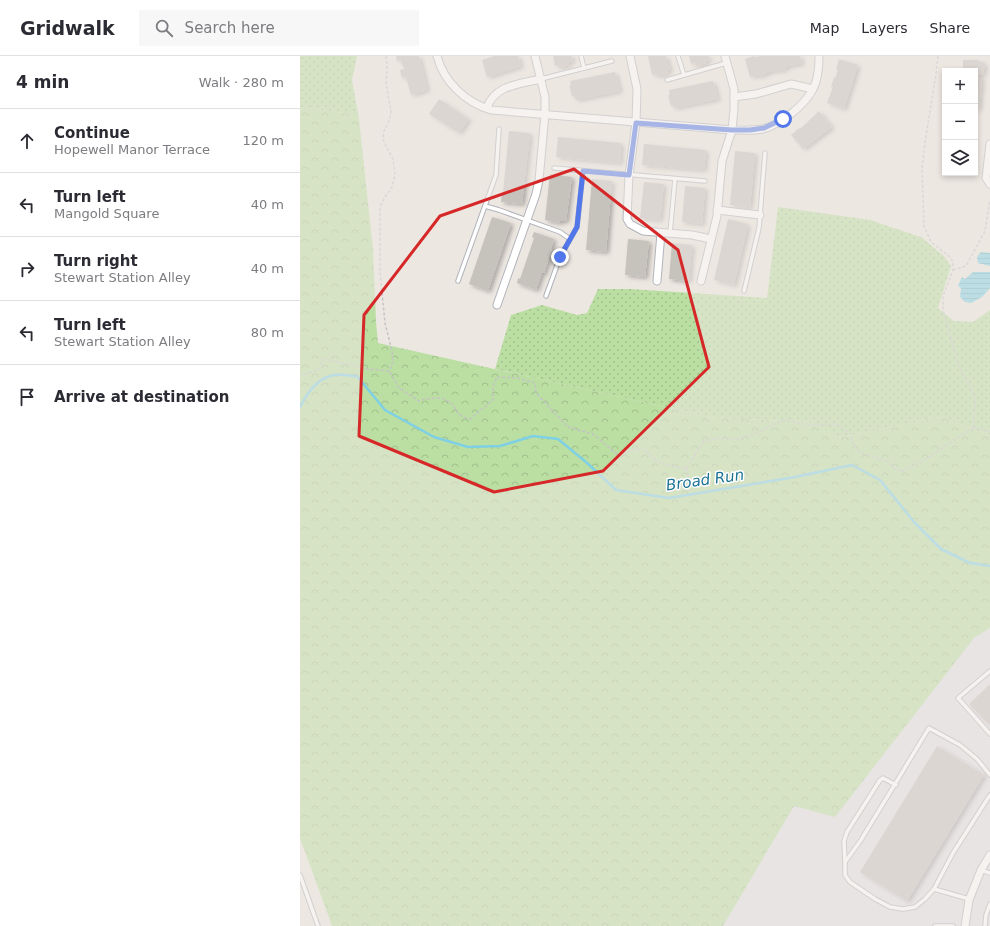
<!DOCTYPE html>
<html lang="en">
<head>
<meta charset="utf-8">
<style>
  body { margin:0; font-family:"DejaVu Sans",sans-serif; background:#f7f7f7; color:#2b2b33 }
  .controls { position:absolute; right:12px; top:12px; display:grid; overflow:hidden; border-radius:0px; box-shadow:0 2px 6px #0003 }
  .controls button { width:36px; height:36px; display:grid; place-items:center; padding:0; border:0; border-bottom:1px solid #e1e1e2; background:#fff; color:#2b2b33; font:20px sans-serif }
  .stop { position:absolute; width:12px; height:12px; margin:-9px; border:3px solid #5177ea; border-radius:50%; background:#fff }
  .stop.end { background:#5177ea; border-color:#fff; box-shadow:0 1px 4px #0008 }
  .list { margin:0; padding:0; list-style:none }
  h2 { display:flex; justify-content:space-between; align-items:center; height:52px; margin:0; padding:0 16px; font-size:17px }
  h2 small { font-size:13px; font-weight:400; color:#7c7c81 }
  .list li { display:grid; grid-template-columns:26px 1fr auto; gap:12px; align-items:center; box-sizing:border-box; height:64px; padding:0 16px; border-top:1px solid #e1e1e2 }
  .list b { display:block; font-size:15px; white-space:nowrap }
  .list p { margin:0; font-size:13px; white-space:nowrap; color:#7c7c81 }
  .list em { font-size:13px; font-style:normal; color:#7c7c81 }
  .icon { flex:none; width:22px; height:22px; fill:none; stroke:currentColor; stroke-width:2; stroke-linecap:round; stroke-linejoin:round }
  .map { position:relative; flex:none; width:690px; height:870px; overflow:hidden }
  header { display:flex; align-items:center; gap:24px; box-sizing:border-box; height:56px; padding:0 20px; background:#fff; border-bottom:1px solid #e1e1e2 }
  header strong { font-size:19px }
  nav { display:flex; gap:22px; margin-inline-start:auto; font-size:14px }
  .search { width:280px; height:36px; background:#f7f7f7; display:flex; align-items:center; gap:10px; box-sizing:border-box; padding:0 14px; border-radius:0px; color:#7c7c81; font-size:15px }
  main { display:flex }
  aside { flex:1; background:#fff }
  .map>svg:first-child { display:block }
</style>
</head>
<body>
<header>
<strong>Gridwalk</strong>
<div class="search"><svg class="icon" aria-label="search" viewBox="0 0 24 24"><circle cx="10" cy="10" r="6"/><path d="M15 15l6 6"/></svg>Search here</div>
<nav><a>Map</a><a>Layers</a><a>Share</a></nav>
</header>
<main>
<aside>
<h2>4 min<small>Walk · 280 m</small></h2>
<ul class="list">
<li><svg class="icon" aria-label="ahead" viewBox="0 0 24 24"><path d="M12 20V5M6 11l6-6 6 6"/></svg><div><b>Continue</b><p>Hopewell Manor Terrace</p></div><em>120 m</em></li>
<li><svg class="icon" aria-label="left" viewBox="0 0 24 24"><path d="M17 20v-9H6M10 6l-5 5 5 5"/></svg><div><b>Turn left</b><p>Mangold Square</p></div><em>40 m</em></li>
<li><svg class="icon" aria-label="right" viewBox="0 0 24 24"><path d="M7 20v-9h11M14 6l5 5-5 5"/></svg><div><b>Turn right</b><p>Stewart Station Alley</p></div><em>40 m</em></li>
<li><svg class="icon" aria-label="left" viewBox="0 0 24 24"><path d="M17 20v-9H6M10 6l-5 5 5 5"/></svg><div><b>Turn left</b><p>Stewart Station Alley</p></div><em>80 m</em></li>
<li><svg class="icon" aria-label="arrive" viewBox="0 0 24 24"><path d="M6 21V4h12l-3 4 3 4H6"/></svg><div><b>Arrive at destination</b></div></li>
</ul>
</aside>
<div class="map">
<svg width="690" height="870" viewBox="0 0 690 870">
  <defs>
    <pattern id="grass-dots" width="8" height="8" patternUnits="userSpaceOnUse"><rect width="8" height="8" fill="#bbdea3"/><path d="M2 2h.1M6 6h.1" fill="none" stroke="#a1bf8d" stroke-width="1.8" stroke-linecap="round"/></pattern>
    <pattern id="forest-crowns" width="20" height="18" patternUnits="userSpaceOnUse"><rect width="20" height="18" fill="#bbdea3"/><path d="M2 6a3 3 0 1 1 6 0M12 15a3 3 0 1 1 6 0" fill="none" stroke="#a1bf8d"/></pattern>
    <pattern id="water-rules" width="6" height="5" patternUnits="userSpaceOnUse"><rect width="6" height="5" fill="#7ed0e5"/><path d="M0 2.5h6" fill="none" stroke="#6db3c5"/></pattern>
    <filter id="shadow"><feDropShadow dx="3" dy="2" stdDeviation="2" flood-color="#0004"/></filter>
  </defs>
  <rect width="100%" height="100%" fill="#ede7e1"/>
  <path fill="#e2e0e6" d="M 690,572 L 690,870 L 423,870 L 494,750 L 674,582 Z"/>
  <g fill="url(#grass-dots)">
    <path d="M 0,0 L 57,0 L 52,24 L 59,63 L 53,58 L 0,51 Z"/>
    <path d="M 478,151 L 570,164 L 621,181 L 644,200 L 651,210 L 638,252 L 654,265 L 673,266 L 690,254 L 690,379 L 641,361 L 538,382 L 514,366 L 415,362 L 195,313 L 211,259 L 242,249 L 277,259 L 287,257 L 298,233 L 330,233 L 467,242 Z"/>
  </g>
  <path fill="url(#forest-crowns)" d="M 0,51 L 53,58 L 59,63 L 73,193 L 76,266 L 78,287 L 415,362 L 514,366 L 538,382 L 641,361 L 690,379 L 690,572 L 674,582 L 535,761 L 494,750 L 423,870 L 32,870 L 0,782 Z"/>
  <g fill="url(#water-rules)">
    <path d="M 681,196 L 690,197 L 690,210 L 678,207 L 677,201 Z"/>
    <path d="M 673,216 L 690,216 L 690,232 L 682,241 L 671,247 L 665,246 L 660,241 L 661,232 L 658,230 L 662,221 L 665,223 Z"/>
  </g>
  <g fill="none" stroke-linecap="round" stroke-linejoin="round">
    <path stroke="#7ed0e5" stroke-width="2.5" d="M 0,351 C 7,337 19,321 35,319 C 42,318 51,320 57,320 L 85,354 L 134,381 L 168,391 L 200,390 L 233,380 L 258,383 L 286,406 L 316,434 L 369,442 L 495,421 L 552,409 L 580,424 L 614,466 L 641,493 L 670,507 L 690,510"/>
  </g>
  <g fill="#c6c2bc" filter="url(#shadow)">
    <path d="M 96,0 L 119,0 L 127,34 L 111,39 L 106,21 L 102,22 L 100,14 L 104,13 L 101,4 L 97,5 Z"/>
    <path d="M 194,0 L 218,0 L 221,10 L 187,21 L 182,4 Z"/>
    <path d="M 253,0 L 272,0 L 273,5 L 268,6 L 269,9 L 259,12 L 258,9 L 255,10 Z"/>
    <path d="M 348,0 L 366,0 L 370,14 L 367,15 L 368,17 L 357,20 L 356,18 L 352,19 Z"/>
    <path d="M 389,0 L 409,0 L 410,3 L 405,5 L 406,7 L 396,10 L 395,7 L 391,8 Z"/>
    <path d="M 454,0 L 455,1 L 460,0 L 500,0 L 502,7 L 485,11 L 486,13 L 476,15 L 475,14 L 466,17 L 466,18 L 458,20 L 458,19 L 450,21 L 445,3 Z"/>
    <path d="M 539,3 L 558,9 L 544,53 L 527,47 L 533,31 L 531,31 L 534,21 L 535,22 L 538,14 L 536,13 Z"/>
    <path d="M 663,4 L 678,4 L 678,5 L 683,6 L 683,8 L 685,8 L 683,19 L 679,19 L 679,22 L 682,22 L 679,53 L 677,52 L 677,55 L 675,55 L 675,15 L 663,15 Z"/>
    <path d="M 315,16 L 320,35 L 276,44 L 274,40 L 272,40 L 269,30 L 271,29 L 270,25 Z"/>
    <path d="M 413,25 L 418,43 L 374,52 L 373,49 L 371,50 L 368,39 L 370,39 L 369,34 Z"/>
    <path d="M 139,43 L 169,63 L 159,77 L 129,58 Z"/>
    <path d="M 519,55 L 532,71 L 503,93 L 491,79 L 499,72 L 500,73 Z"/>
    <path d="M 209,75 L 230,77 L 222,148 L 201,146 L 202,137 L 203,137 Z"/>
    <path d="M 258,81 L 321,87 L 320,107 L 256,101 Z"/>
    <path d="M 344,88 L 406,94 L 404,114 L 342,109 Z"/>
    <path d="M 435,95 L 455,97 L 450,151 L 430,149 Z"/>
    <path d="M 250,118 L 272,121 L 266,165 L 260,165 L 260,167 L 245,164 Z"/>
    <path d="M 292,123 L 312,125 L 306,196 L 286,194 Z"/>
    <path d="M 344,126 L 364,128 L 360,164 L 340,162 Z"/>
    <path d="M 385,130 L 405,132 L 402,168 L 382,166 Z"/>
    <path d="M 192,161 L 211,167 L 188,235 L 169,228 Z"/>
    <path d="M 428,163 L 448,168 L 434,229 L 414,224 Z"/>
    <path d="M 234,176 L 254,183 L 251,193 L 252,193 L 244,217 L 242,217 L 236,234 L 217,227 L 218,222 L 220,223 L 234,182 L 232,181 Z"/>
    <path d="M 328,183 L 349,185 L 345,221 L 325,219 Z"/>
    <path d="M 372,187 L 392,189 L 389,225 L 369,223 Z"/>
    <path d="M 690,628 L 690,669 L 669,648 Z"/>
    <path d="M 637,690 L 684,719 L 607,845 L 560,816 Z"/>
  </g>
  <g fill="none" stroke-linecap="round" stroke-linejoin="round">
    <g stroke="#b1b4bc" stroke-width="5.5">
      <g id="service">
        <path d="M 281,0 L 284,12"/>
        <path d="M 378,0 L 384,19"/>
        <path d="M 241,23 L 312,5"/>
        <path d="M 367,24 L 426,7"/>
        <path d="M 254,112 L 405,125"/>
        <path d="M 185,150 L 199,154 L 260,176 L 270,183"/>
        <path d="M 370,177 L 375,123"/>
        <path d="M 158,225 L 196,119 L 199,73"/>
        <path d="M 444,235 L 459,172 L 465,97"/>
        <path d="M 246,240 L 260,201 L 277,171 L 283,115"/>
        <path d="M 690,615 L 658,642 L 690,678"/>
        <path d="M 690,719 L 677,703 L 660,689 L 629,672 L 561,784 L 545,806 L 545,819 L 550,826 L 575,843 L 590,851 L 603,853 L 615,851 L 625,843 L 634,833 L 653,797 L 690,739"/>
        <path d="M 545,806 L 544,785 L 547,776 L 580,724 L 583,722 L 596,729"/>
        <path d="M 681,814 L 690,817"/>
        <path d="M 0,819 L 18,870"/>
        <path d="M 634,833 L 669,843"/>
        <path d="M 635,870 L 653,870"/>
        <path d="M 685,870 L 686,859 L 690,848"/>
      </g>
    </g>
    <g stroke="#b1b4bc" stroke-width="9">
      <g id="minor">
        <path d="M 137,0 C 144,26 165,46 191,54 L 432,74 C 442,74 452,75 463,73 C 481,68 504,50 513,33 C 518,24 519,11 519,0"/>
        <path d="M 330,0 L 337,33 L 336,67 L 329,119 L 327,163 L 330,168 L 343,175 L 392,179 L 411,183"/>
        <path d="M 434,41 L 456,38 L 491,28 L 513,33"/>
        <path d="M 187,52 C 194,29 220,28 241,23"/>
        <path d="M 690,88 L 686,122 L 690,128"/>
        <path d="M 417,154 L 460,159"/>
        <path d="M 357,225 L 361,177"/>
        <path d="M 401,225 L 417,160 L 422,105 L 432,74 L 434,53 L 434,33 L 425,0"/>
        <path d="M 197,249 L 236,138 L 239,124 L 245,58 L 245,41 L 235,0"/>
        <path d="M 665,870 L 669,844 L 681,814 L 690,799"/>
      </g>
    </g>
    <g stroke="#c4c4c4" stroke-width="1.5" stroke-dasharray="3 2" stroke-linecap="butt">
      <path d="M 86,0 L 87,11 L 86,28 L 91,55 L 90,63 L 84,75 L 83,82 L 85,88 L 93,103 L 95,119 L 92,131 L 85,141 L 80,151 L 80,216 L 85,267 L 92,295 L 93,305 L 89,316"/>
      <path d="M 638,0 L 636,18 L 626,80 L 622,111 L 624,170 L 631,186 L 649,200 L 653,206 L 653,214 L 643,240 L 643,254 L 659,311 L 672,334 L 675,345 L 673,372"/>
      <path d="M 653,214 L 666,210 L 685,175 L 690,144"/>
      <path d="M 0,317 L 2,319 L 18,314 L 24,303 L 69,313 L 89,315 L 99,332 L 119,345 C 128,342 140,340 148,345 C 159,352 153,359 170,363 L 193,344 L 193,331 L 197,321 L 217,322 L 235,327 L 236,337 L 268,371 L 293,378 L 319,400 L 332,394 L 346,394 C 358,410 368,409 386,413 L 404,385 L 419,382 L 437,383 L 454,378 L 483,364 L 511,369 L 537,368 L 550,377 L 553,388 L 561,397 L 587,405 L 595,413 L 603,415 L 621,406 L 673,372 L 690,375"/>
      <path d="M 386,413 L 388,419 L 386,433"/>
    </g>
    <use href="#service" stroke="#fff" stroke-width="3.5"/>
    <use href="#minor" stroke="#fff" stroke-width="7"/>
  </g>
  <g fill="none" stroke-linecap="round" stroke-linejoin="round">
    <path stroke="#5177ea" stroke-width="5" d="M 260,201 L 277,171 L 283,115 L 329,119 L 336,67 L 432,74 L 450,74 L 464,72 L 483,63"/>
  </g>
  <path d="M0 0H690V870H0ZM 274,113 L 378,194 L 409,311 L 303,415 L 194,436 L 59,380 L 64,259 L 140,160 Z" fill="#ede7e1" fill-opacity=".55" fill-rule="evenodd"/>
  <path fill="none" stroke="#d62828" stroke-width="3" stroke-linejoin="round" d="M 274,113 L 378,194 L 409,311 L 303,415 L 194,436 L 59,380 L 64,259 L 140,160 Z"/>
  <g text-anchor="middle" stroke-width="3" stroke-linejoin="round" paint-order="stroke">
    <g font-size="15" font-style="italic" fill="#1a7294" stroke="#fff">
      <text transform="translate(405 424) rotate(-8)" y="5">Broad Run</text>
    </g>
  </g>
</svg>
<div class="controls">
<button>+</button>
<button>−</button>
<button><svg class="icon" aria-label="layers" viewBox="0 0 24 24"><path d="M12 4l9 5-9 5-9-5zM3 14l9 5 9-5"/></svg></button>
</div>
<div class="stop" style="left:483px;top:63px"></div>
<div class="stop end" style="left:260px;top:201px"></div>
</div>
</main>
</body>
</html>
